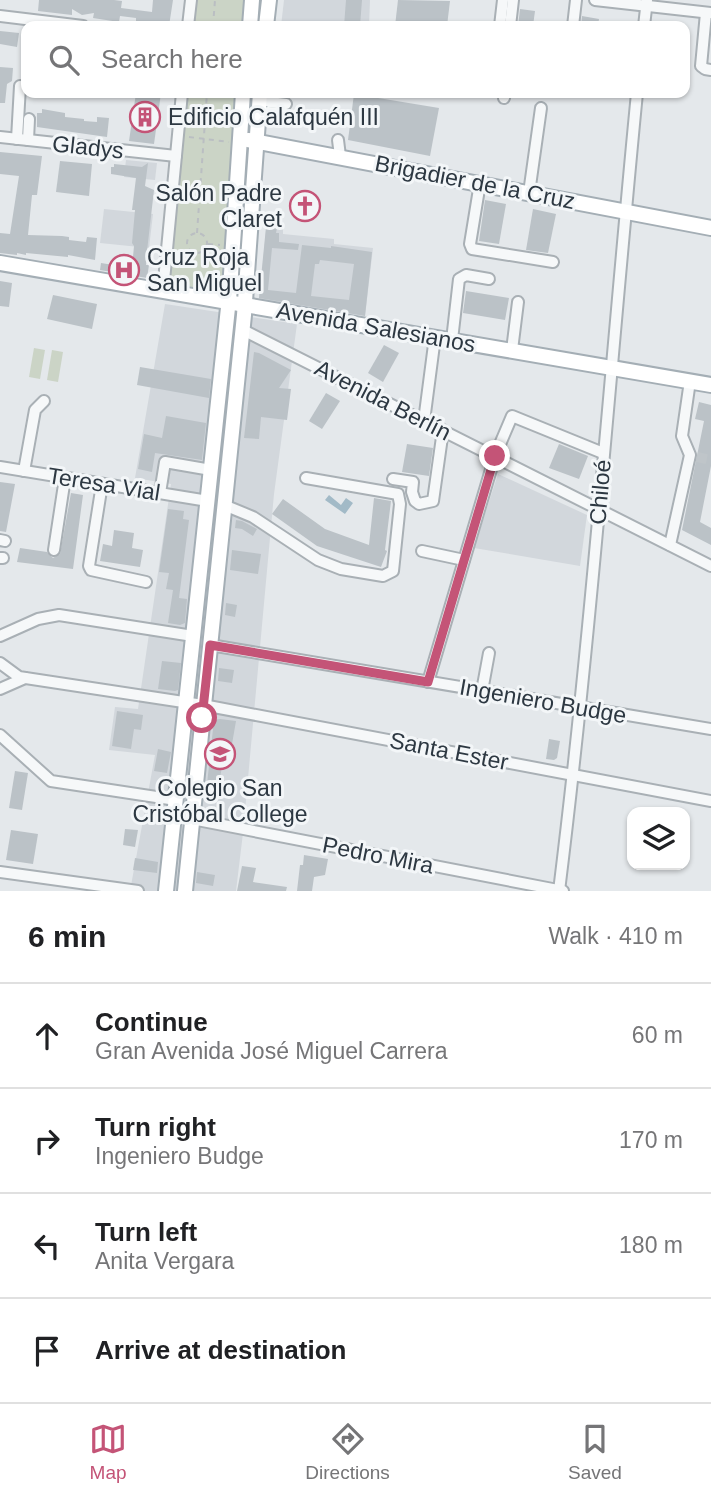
<!DOCTYPE html>
<html lang="en">
<head>
<meta charset="utf-8">
<style>
  body { margin:0; font-family:Arial,sans-serif; background:#f6f6f6; color:#202124 }
  .controls { position:absolute; right:21px; bottom:21px; display:grid; overflow:hidden; border-radius:14px; box-shadow:0 2px 5px #0004 }
  .controls button { width:63px; height:63px; display:grid; place-items:center; padding:0; border:0; border-bottom:2px solid #e0e0e0; background:#fff; color:#202124; font:35px sans-serif }
  .stop { position:absolute; width:21px; height:21px; margin:-16px; border:5px solid #c45477; border-radius:50%; background:#fff }
  .stop.end { background:#c45477; border-color:#fff; box-shadow:0 2px 7px #0008 }
  .list { margin:0; padding:0; list-style:none }
  h2 { display:flex; justify-content:space-between; align-items:center; height:91px; margin:0; padding:0 28px; font-size:30px }
  h2 small { font-size:23px; font-weight:400; color:#757577 }
  .list li { display:grid; grid-template-columns:46px 1fr auto; gap:21px; align-items:center; box-sizing:border-box; height:105px; padding:0 28px; border-top:2px solid #e0e0e0 }
  .list b { display:block; font-size:26px; white-space:nowrap }
  .list p { margin:0; font-size:23px; white-space:nowrap; color:#757577 }
  .list em { font-size:23px; font-style:normal; color:#757577 }
  .icon { flex:none; width:38px; height:38px; fill:none; stroke:currentColor; stroke-width:2; stroke-linecap:round; stroke-linejoin:round }
  .map { position:relative; flex:none; width:711px; height:891px; overflow:hidden }
  .search { position:absolute; background:#fff; box-shadow:0 2px 5px #0004; left:21px; right:21px; top:21px; height:77px; display:flex; align-items:center; gap:18px; box-sizing:border-box; padding:0 24px; border-radius:14px; color:#757577; font-size:26px }
  .sheet { height:511px; background:#fff }
  nav { display:flex; justify-content:space-around; align-items:center; box-sizing:border-box; height:98px; border-top:2px solid #e0e0e0; background:#fff; font-size:19px; color:#757577 }
  nav a { display:grid; justify-items:center; gap:4px }
  nav .on { color:#c45477 }
  .map>svg:first-child { display:block }
</style>
</head>
<body>
<div class="map">
<svg width="711" height="891" viewBox="0 0 711 891">
  <rect width="100%" height="100%" fill="#e4e8eb"/>
  <g fill="#d2d7dc">
    <path d="M 284,0 L 370,0 L 369,26 L 281,26 Z"/>
    <path d="M 126,160 L 157,163 L 155,180 L 124,177 Z"/>
    <path d="M 104,209 L 153,214 L 149,248 L 100,243 Z"/>
    <path d="M 267,221 L 283,223 L 283,234 L 334,239 L 334,244 L 373,248 L 365,316 L 259,302 Z"/>
    <path d="M 165,304 L 297,324 L 274,494 L 243,833 L 236,891 L 130,891 L 155,755 L 109,750 L 115,707 L 138,709 L 171,484 L 135,478 Z"/>
    <path d="M 498,474 L 587,515 L 580,566 L 474,548 Z"/>
  </g>
  <g fill="#cbd4c6">
    <path d="M 195,0 L 246,0 L 244,26 L 192,26 Z"/>
    <path d="M 186,93 L 239,93 L 223,287 L 217,291 L 172,284 L 168,278 Z"/>
    <path d="M 34,348 L 45,350 L 40,379 L 29,377 Z"/>
    <path d="M 52,350 L 63,352 L 58,382 L 47,380 Z"/>
  </g>
  <path fill="#a2bac7" d="M 329,495 L 341,505 L 346,498 L 353,503 L 345,514 L 325,500 Z"/>
  <g fill="#bbc2c7" fill-rule="evenodd">
    <path d="M 39,0 L 114,0 L 122,1 L 121,8 L 152,12 L 153,0 L 173,0 L 169,26 L 148,25 L 136,21 L 136,18 L 120,16 L 119,22 L 93,18 L 94,13 L 82,15 L 72,9 L 72,15 L 38,11 Z"/>
    <path d="M 346,0 L 362,0 L 360,26 L 344,26 Z"/>
    <path d="M 398,0 L 450,1 L 447,26 L 395,26 Z"/>
    <path d="M 520,9 L 535,11 L 533,26 L 518,26 Z"/>
    <path d="M 582,16 L 599,19 L 598,26 L 581,26 Z"/>
    <path d="M 0,31 L 19,33 L 17,47 L 0,44 Z"/>
    <path d="M 0,67 L 13,68 L 12,81 L 7,84 L 5,103 L 0,103 Z"/>
    <path d="M 136,93 L 161,93 L 154,144 L 129,141 Z"/>
    <path d="M 354,94 L 439,108 L 430,156 L 348,140 Z"/>
    <path d="M 42,109 L 65,113 L 65,117 L 84,119 L 84,121 L 97,122 L 97,117 L 109,118 L 107,137 L 37,127 L 37,113 L 42,113 Z"/>
    <path d="M 0,152 L 42,156 L 37,195 L 32,195 L 28,235 L 62,236 L 69,237 L 69,240 L 86,242 L 87,237 L 97,238 L 95,260 L 68,255 L 68,257 L 26,253 L 26,255 L 17,253 L 17,255 L 0,253 L 0,233 L 10,234 L 19,176 L 0,174 Z"/>
    <path d="M 60,161 L 92,164 L 89,196 L 56,192 Z"/>
    <path d="M 148,163 L 145,186 L 154,190 L 147,251 L 146,265 L 149,265 L 147,278 L 100,270 L 101,263 L 132,268 L 134,246 L 132,243 L 135,210 L 132,210 L 136,178 L 111,174 L 111,167 L 114,167 L 114,164 L 142,167 Z"/>
    <path d="M 485,200 L 506,204 L 499,244 L 479,241 Z"/>
    <path d="M 533,209 L 556,214 L 548,253 L 526,250 Z"/>
    <path d="M 266,227 L 277,228 L 276,233 L 279,233 L 279,242 L 299,244 L 298,250 L 272,248 L 268,290 L 296,293 L 302,245 L 331,248 L 331,246 L 372,252 L 365,316 L 259,298 ZM 320,260 L 354,264 L 349,300 L 311,296 L 315,264 L 319,264 Z"/>
    <path d="M 0,281 L 12,283 L 9,307 L 0,306 Z"/>
    <path d="M 466,291 L 509,298 L 505,320 L 463,313 Z"/>
    <path d="M 53,295 L 97,304 L 92,329 L 47,319 Z"/>
    <path d="M 384,345 L 399,353 L 383,382 L 368,373 Z"/>
    <path d="M 254,352 L 259,353 L 291,370 L 279,388 L 291,389 L 287,420 L 261,417 L 259,439 L 244,438 Z"/>
    <path d="M 140,367 L 211,379 L 209,398 L 137,385 Z"/>
    <path d="M 326,393 L 340,401 L 322,429 L 309,421 Z"/>
    <path d="M 699,402 L 711,405 L 711,466 L 700,522 L 711,528 L 711,545 L 682,530 L 704,421 L 695,419 Z"/>
    <path d="M 166,416 L 206,423 L 202,460 L 155,453 L 152,472 L 138,469 L 144,434 L 162,438 Z"/>
    <path d="M 407,444 L 433,448 L 429,476 L 402,472 Z"/>
    <path d="M 559,444 L 588,456 L 579,479 L 549,468 Z"/>
    <path d="M 0,482 L 15,484 L 6,532 L 0,531 Z"/>
    <path d="M 71,493 L 83,495 L 73,569 L 17,562 L 20,548 L 47,552 L 53,558 L 60,554 Z"/>
    <path d="M 374,498 L 391,501 L 385,550 L 387,551 L 381,567 L 317,546 L 272,514 L 283,499 L 325,529 L 369,545 Z"/>
    <path d="M 168,509 L 184,511 L 183,519 L 189,520 L 179,598 L 187,599 L 185,623 L 180,625 L 168,623 L 173,590 L 166,589 L 169,573 L 159,572 Z"/>
    <path d="M 236,520 L 242,521 L 257,529 L 253,536 L 242,529 L 235,528 Z"/>
    <path d="M 114,530 L 134,533 L 132,548 L 143,550 L 140,567 L 100,561 L 103,544 L 112,546 Z"/>
    <path d="M 232,550 L 261,554 L 258,574 L 230,570 Z"/>
    <path d="M 226,603 L 237,605 L 235,617 L 225,615 Z"/>
    <path d="M 162,661 L 181,663 L 178,690 L 175,691 L 158,689 Z"/>
    <path d="M 219,668 L 234,670 L 232,683 L 218,681 Z"/>
    <path d="M 117,711 L 143,715 L 141,730 L 134,729 L 131,749 L 112,746 Z"/>
    <path d="M 220,719 L 236,721 L 228,767 L 222,766 L 219,785 L 207,784 L 214,720 Z"/>
    <path d="M 549,739 L 560,741 L 557,758 L 554,760 L 546,759 Z"/>
    <path d="M 158,749 L 171,752 L 167,773 L 154,771 Z"/>
    <path d="M 15,771 L 28,773 L 22,810 L 9,808 Z"/>
    <path d="M 125,829 L 138,830 L 135,847 L 123,845 Z"/>
    <path d="M 11,830 L 38,834 L 33,864 L 6,860 Z"/>
    <path d="M 304,855 L 328,859 L 325,875 L 314,877 L 312,891 L 297,891 L 300,865 L 303,865 Z"/>
    <path d="M 135,858 L 158,862 L 157,873 L 133,870 Z"/>
    <path d="M 242,866 L 256,868 L 253,882 L 287,887 L 286,891 L 237,891 Z"/>
    <path d="M 197,872 L 215,875 L 213,886 L 196,883 Z"/>
  </g>
  <g fill="none" stroke-linecap="round" stroke-linejoin="round">
    <path stroke="#bfc5c9" stroke-width="10" stroke-dasharray="10 5" stroke-linecap="butt" d="M 697,457 L 711,460"/>
    <g stroke="#a9b0b5" stroke-width="14">
      <g id="minor">
        <path d="M 595,0 L 711,13"/>
        <path d="M 706,13 L 701,66 L 705,69 L 711,70"/>
        <path d="M 0,16 L 83,26"/>
        <path d="M 188,26 L 191,0"/>
        <path d="M 500,26 L 503,0"/>
        <path d="M 510,26 L 513,0"/>
        <path d="M 573,26 L 576,0"/>
        <path d="M 644,26 L 647,0"/>
        <path d="M 260,93 L 269,102 L 286,104"/>
        <path d="M 504,98 L 505,93"/>
        <path d="M 258,116 L 268,112 L 284,113"/>
        <path d="M 0,137 L 176,156"/>
        <path d="M 17,139 L 20,86"/>
        <path d="M 28,140 L 29,119"/>
        <path d="M 338,140 L 340,156"/>
        <path d="M 480,183 L 470,244 L 472,249 L 553,262"/>
        <path d="M 529,193 L 541,108"/>
        <path d="M 163,291 L 182,93"/>
        <path d="M 243,330 L 711,566"/>
        <path d="M 452,340 L 459,279 L 466,275 L 489,279"/>
        <path d="M 512,350 L 518,302"/>
        <path d="M 424,421 L 435,337"/>
        <path d="M 0,467 L 208,501"/>
        <path d="M 24,471 L 35,410 L 44,401"/>
        <path d="M 393,479 L 413,482 L 412,492 L 415,501 L 419,504 L 433,501 L 443,430"/>
        <path d="M 102,484 L 89,566 L 91,570 L 146,582"/>
        <path d="M 160,493 L 165,462 L 211,470"/>
        <path d="M 224,505 L 253,517 L 318,560 L 341,569 L 383,576 L 393,571 L 400,504 L 398,494 L 306,478"/>
        <path d="M 0,540 L 5,541"/>
        <path d="M 670,545 L 690,455 L 682,436 L 690,381"/>
        <path d="M 54,550 L 65,478"/>
        <path d="M 422,551 L 464,560"/>
        <path d="M 0,558 L 3,558"/>
        <path d="M 0,636 L 38,619 L 59,615 L 193,636"/>
        <path d="M 210,645 L 711,729"/>
        <path d="M 0,663 L 19,677 L 203,705 L 711,801"/>
        <path d="M 428,682 L 495,456 L 512,416 L 603,453"/>
        <path d="M 0,689 L 25,678"/>
        <path d="M 482,691 L 489,653"/>
        <path d="M 0,735 L 51,781 L 176,800"/>
        <path d="M 192,819 L 563,891"/>
        <path d="M 0,872 L 138,891"/>
        <path d="M 559,891 C 592,626 611,359 637,93"/>
      </g>
    </g>
    <g stroke="#a4aeb5" stroke-width="18">
      <g id="major">
        <path d="M 250,26 L 252,0"/>
        <path d="M 266,26 L 269,0"/>
        <path d="M 248,140 L 711,228"/>
        <path d="M 0,263 L 711,385"/>
        <path d="M 166,891 L 230,289 L 243,93"/>
        <path d="M 185,891 L 244,315 L 260,93"/>
      </g>
    </g>
    <g stroke="#babec2" stroke-width="2" stroke-dasharray="5 5" stroke-linecap="butt">
      <path d="M 213,26 L 215,0"/>
      <path d="M 189,137 L 229,142"/>
      <path d="M 197,233 L 207,93"/>
      <circle cx="197" cy="243" r="10"/>
      <path d="M 208,244 L 220,245"/>
    </g>
    <use href="#minor" stroke="#f6f8f9" stroke-width="10"/>
    <use href="#major" stroke="#fff" stroke-width="14"/>
  </g>
  <g fill="none" stroke-linecap="round" stroke-linejoin="round">
    <path stroke="#c45477" stroke-width="9" d="M 202,718 L 210,645 L 428,682 L 495,456"/>
  </g>
  <defs>
    <g id="building-ring" transform="scale(1.575)"><circle r="9.5" fill="#f3f6f8" stroke="#c45477" stroke-width="1.5"/><path d="M-4-6H4V6H1V3H-1V6H-4ZM-2.5-4.3h1.7v1.8h-1.7ZM.8-4.3h1.7v1.8H.8ZM-2.5-1h1.7V.8h-1.7ZM.8-1h1.7V.8H.8Z" fill="#c45477"/></g>
    <g id="church-ring" transform="scale(1.575)"><circle r="9.5" fill="#f3f6f8" stroke="#c45477" stroke-width="1.5"/><path d="M-1.2-6h2.4v3.5h3.3v2.4h-3.3V6h-2.4V-.1h-3.3v-2.4h3.3Z" fill="#c45477"/></g>
    <g id="hospital-ring" transform="scale(1.575)"><circle r="9.5" fill="#f3f6f8" stroke="#c45477" stroke-width="1.5"/><path d="M-5-5h3v3.5h4V-5h3V5h-3V1.5h-4V5h-3Z" fill="#c45477"/></g>
    <g id="school-ring" transform="scale(1.575)"><circle r="9.5" fill="#f3f6f8" stroke="#c45477" stroke-width="1.5"/><path d="M0-5L7-2L0 1L-7-2ZM-4 1L0 2.5L4 1V4Q0 6-4 4Z" fill="#c45477"/></g>
  </defs>
  <g fill-rule="evenodd">
    <use href="#building-ring" x="145" y="117"/>
    <use href="#church-ring" x="305" y="206"/>
    <use href="#hospital-ring" x="124" y="270"/>
    <use href="#school-ring" x="220" y="754"/>
  </g>
  <g text-anchor="middle" stroke-width="6" stroke-linejoin="round" paint-order="stroke">
    <g font-size="23" fill="#2d3842" stroke="#f3f6f8" text-anchor="start">
      <text x="168" y="125">Edificio Calafquén III</text>
      <text x="282" y="201" text-anchor="end">Salón Padre<tspan x="282" dy="26">Claret</tspan></text>
      <text x="147" y="265">Cruz Roja<tspan x="147" dy="26">San Miguel</tspan></text>
      <text x="220" y="796" text-anchor="middle">Colegio San<tspan x="220" dy="26">Cristóbal College</tspan></text>
    </g>
    <g font-size="23" fill="#2d3842" stroke="#f3f6f8">
      <text transform="translate(88 147) rotate(6)" y="8">Gladys</text>
      <text transform="translate(475 182) rotate(11)" y="8">Brigadier de la Cruz</text>
      <text transform="translate(376 327) rotate(10)" y="8">Avenida Salesianos</text>
      <text transform="translate(383 400) rotate(27)" y="8">Avenida Berlín</text>
      <text transform="translate(104 484) rotate(9)" y="8">Teresa Vial</text>
      <text transform="translate(600 492) rotate(-85)" y="8">Chiloé</text>
      <text transform="translate(543 701) rotate(10)" y="8">Ingeniero Budge</text>
      <text transform="translate(449 751) rotate(11)" y="8">Santa Ester</text>
      <text transform="translate(378 855) rotate(11)" y="8">Pedro Mira</text>
    </g>
  </g>
</svg>
<div class="controls">
<button><svg class="icon" aria-label="layers" viewBox="0 0 24 24"><path d="M12 4l9 5-9 5-9-5zM3 14l9 5 9-5"/></svg></button>
</div>
<div class="stop" style="left:202px;top:718px"></div>
<div class="stop end" style="left:495px;top:456px"></div>
<div class="search"><svg class="icon" aria-label="search" viewBox="0 0 24 24"><circle cx="10" cy="10" r="6"/><path d="M15 15l6 6"/></svg>Search here</div>
</div>
<section class="sheet">
<h2>6 min<small>Walk · 410 m</small></h2>
<ul class="list">
<li><svg class="icon" aria-label="ahead" viewBox="0 0 24 24"><path d="M12 20V5M6 11l6-6 6 6"/></svg><div><b>Continue</b><p>Gran Avenida José Miguel Carrera</p></div><em>60 m</em></li>
<li><svg class="icon" aria-label="right" viewBox="0 0 24 24"><path d="M7 20v-9h11M14 6l5 5-5 5"/></svg><div><b>Turn right</b><p>Ingeniero Budge</p></div><em>170 m</em></li>
<li><svg class="icon" aria-label="left" viewBox="0 0 24 24"><path d="M17 20v-9H6M10 6l-5 5 5 5"/></svg><div><b>Turn left</b><p>Anita Vergara</p></div><em>180 m</em></li>
<li><svg class="icon" aria-label="arrive" viewBox="0 0 24 24"><path d="M6 21V4h12l-3 4 3 4H6"/></svg><div><b>Arrive at destination</b></div></li>
</ul>
</section>
<nav>
<a class="on"><svg class="icon" aria-label="map" viewBox="0 0 24 24"><path d="M3 6l6-2 6 2 6-2v14l-6 2-6-2-6 2zM9 4v14M15 6v14"/></svg>Map</a>
<a><svg class="icon" aria-label="directions" viewBox="0 0 24 24"><path d="M12 3l9 9-9 9-9-9zM9 14v-3h6M13 9l2 2-2 2"/></svg>Directions</a>
<a><svg class="icon" aria-label="saved" viewBox="0 0 24 24"><path d="M7 4h10v16l-5-4-5 4z"/></svg>Saved</a>
</nav>
</body>
</html>
